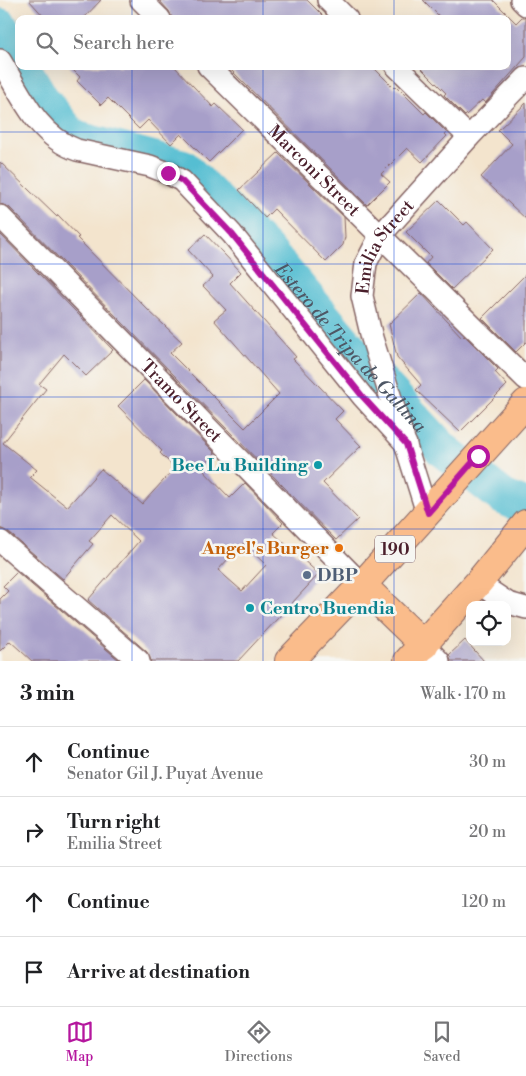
<!DOCTYPE html>
<html lang="en">
<head>
<meta charset="utf-8">
<style>
  body { margin:0; font-family:"Libre Bodoni",serif; background:#f6f6f6; color:#202124 }
  .controls { position:absolute; right:15px; bottom:15px; display:grid; overflow:hidden; border-radius:10px; box-shadow:0 5px 20px #0002 }
  .controls button { width:45px; height:45px; display:grid; place-items:center; padding:0; border:0; border-bottom:1px solid #e0e0e0; background:#fff; color:#202124; font:25px sans-serif }
  .stop { position:absolute; width:15px; height:15px; margin:-11px; border:4px solid #b5179e; border-radius:50%; background:#fff }
  .stop.end { background:#b5179e; border-color:#fff; box-shadow:0 1px 5px #0008 }
  .list { margin:0; padding:0; list-style:none }
  h2 { display:flex; justify-content:space-between; align-items:center; height:65px; margin:0; padding:0 20px; font-size:21px }
  h2 small { font-size:16px; font-weight:400; color:#757577 }
  .list li { display:grid; grid-template-columns:32px 1fr auto; gap:15px; align-items:center; box-sizing:border-box; height:70px; padding:0 20px; border-top:1px solid #e0e0e0 }
  .list b { display:block; font-size:19px; white-space:nowrap }
  .list p { margin:0; font-size:16px; white-space:nowrap; color:#757577 }
  .list em { font-size:16px; font-style:normal; color:#757577 }
  .icon { flex:none; width:28px; height:28px; fill:none; stroke:currentColor; stroke-width:2; stroke-linecap:round; stroke-linejoin:round }
  .map { position:relative; flex:none; width:526px; height:661px; overflow:hidden }
  .search { position:absolute; background:#fff; box-shadow:0 5px 20px #0002; left:15px; right:15px; top:15px; height:55px; display:flex; align-items:center; gap:12px; box-sizing:border-box; padding:0 18px; border-radius:10px; color:#757577; font-size:19px }
  .sheet { height:345px; background:#fff }
  nav { display:flex; justify-content:space-around; align-items:center; box-sizing:border-box; height:70px; border-top:1px solid #e0e0e0; background:#fff; font-size:14px; color:#757577 }
  nav a { display:grid; justify-items:center; gap:2px }
  nav .on { color:#b5179e }
  .map>svg:first-child { display:block }
</style>
</head>
<body>
<div class="map">
<svg width="526" height="661" viewBox="0 0 526 661">
  <rect width="100%" height="100%" fill="#f6f6f2"/>
  <filter id="ink" filterUnits="userSpaceOnUse"><feTurbulence type="fractalNoise" baseFrequency=".02" numOctaves="2"/><feDisplacementMap in="SourceGraphic" scale="10" xChannelSelector="R" yChannelSelector="G"/><feConvolveMatrix kernelMatrix="1 2 1 2 8 2 1 2 1" color-interpolation-filters="sRGB"/></filter>
  <filter id="wash" filterUnits="userSpaceOnUse"><feTurbulence type="fractalNoise" baseFrequency=".0096" numOctaves="4" result="noise"/><feDisplacementMap in="SourceGraphic" scale="20" xChannelSelector="R" yChannelSelector="G"/><feGaussianBlur stdDeviation="1.12" result="paint"/><feColorMatrix in="noise" values="0 0 0 0 0 0 0 0 0 0 0 0 0 0 0 0 0 1.4 0 .05"/><feComposite in="paint" operator="in"/></filter>
  <g filter="url(#wash)">
    <rect width="100%" height="100%" fill="#f3e4cd"/>
    <g fill="none" stroke-linecap="round" stroke-linejoin="round">
      <g stroke="#55bed2" stroke-width="36">
        <path d="M 0,26 L 19,60"/>
        <path id="s1" d="M 22,66 L 42,100 L 73,138 L 183,167 L 269,253 L 352,351 L 443,450 L 503,497 L 526,507"/>
      </g>
    </g>
    <g id="blocks">
      <g fill="#a79fc9" fill-rule="evenodd">
        <path d="M 29,0 L 101,0 L 83,19 L 46,19 Z"/>
        <path d="M 159,0 L 307,0 L 326,19 L 172,19 L 169,11 Z"/>
        <path d="M 423,0 L 493,0 L 516,23 L 522,17 L 526,17 L 526,57 L 485,103 L 482,100 L 465,116 L 444,95 L 446,93 L 419,66 L 507,66 L 507,19 L 442,19 Z"/>
        <path d="M 69,66 L 174,66 L 213,107 L 216,104 L 242,129 L 209,162 L 181,134 L 171,144 L 148,120 L 139,129 L 108,98 L 101,105 L 77,81 L 80,77 Z"/>
        <path d="M 227,66 L 372,66 L 394,88 L 396,86 L 424,114 L 426,112 L 447,133 L 445,134 L 447,136 L 422,162 L 407,148 L 381,174 L 390,182 L 367,205 Z"/>
        <path d="M 526,103 L 526,219 L 481,177 L 512,144 L 498,130 Z"/>
        <path d="M 278,153 L 344,217 L 345,237 L 343,245 L 326,262 L 274,209 L 265,218 L 239,190 Z"/>
        <path d="M 0,162 L 57,217 L 58,215 L 79,237 L 77,238 L 148,310 L 182,342 L 170,353 L 245,428 L 279,394 L 214,320 L 226,310 L 203,286 L 213,277 L 188,250 L 205,234 L 241,272 L 230,283 L 296,357 L 293,359 L 343,411 L 335,419 L 361,446 L 323,483 L 358,519 L 336,540 L 9,207 L 0,204 Z"/>
        <path d="M 439,200 L 464,225 L 467,222 L 493,249 L 452,289 L 426,263 L 431,257 L 406,232 Z"/>
        <path d="M 0,234 L 113,350 L 86,376 L 64,354 L 39,384 L 46,389 L 3,443 L 37,470 L 30,477 L 67,507 L 101,469 L 142,504 L 175,468 L 160,453 L 162,451 L 118,406 L 144,380 L 215,453 L 201,468 L 230,498 L 245,483 L 283,523 L 273,533 L 319,574 L 238,661 L 151,661 L 147,652 L 88,600 L 139,541 L 112,515 L 89,541 L 93,544 L 63,579 L 8,532 L 0,528 ZM 243,543 L 266,565 L 242,591 L 218,570 Z"/>
        <path d="M 526,274 L 526,342 L 516,352 L 482,318 Z"/>
        <path d="M 421,293 L 462,337 L 464,335 L 498,369 L 495,372 L 507,385 L 460,432 L 416,390 L 421,385 L 397,357 L 389,324 Z"/>
        <path d="M 17,572 L 120,661 L 32,661 L 10,641 L 0,651 L 0,599 L 8,591 L 3,586 Z"/>
        <path d="M 465,640 L 484,661 L 451,661 L 449,655 Z"/>
      </g>
    </g>
  </g>
  <g filter="url(#ink)">
    <use href="#blocks" fill-opacity="0" stroke="#856464" stroke-width="1"/>
    <g fill="none" stroke-linecap="round" stroke-linejoin="round">
      <g stroke="#856464" stroke-width="24">
        <g id="minor">
          <path d="M 141,0 L 160,19"/>
          <path d="M 328,0 L 347,19"/>
          <path d="M 521,0 L 526,5"/>
          <path d="M 0,60 C 21,94 37,136 77,150 L 150,166 L 168,173 L 182,181 L 232,234 L 363,397 L 406,444"/>
          <path id="s2" d="M 208,66 L 526,379"/>
          <path d="M 396,66 L 469,137"/>
          <path id="s3" d="M 0,216 L 362,585"/>
          <path id="s4" d="M 427,513 L 372,338 L 362,296 L 366,263 L 380,236 L 469,137 L 526,78"/>
          <path d="M 0,541 L 139,661"/>
          <path d="M 478,583 L 508,603 L 526,608"/>
          <path d="M 424,645 L 439,661"/>
        </g>
      </g>
      <g stroke="#856464" stroke-width="30">
        <g id="major">
          <path d="M 362,585 L 424,645"/>
          <path d="M 289,661 L 362,585 L 526,403"/>
          <path d="M 408,661 L 478,583 L 526,524"/>
        </g>
      </g>
      <use href="#minor" stroke="#fff" stroke-width="21"/>
      <use href="#major" stroke="#fabc8b" stroke-width="28"/>
    </g>
  </g>
  <g fill="none" stroke-linecap="round" stroke-linejoin="round" filter="url(#ink)">
    <path stroke="#b5179e" stroke-width="6" d="M 168,173 L 182,181 L 232,234 L 363,397 L 406,444 L 428,513 L 478,456"/>
  </g>
  <path fill="none" stroke="#1d4ed8" stroke-width="1" stroke-opacity="0.55" d="M 132,0 L 132,19M 263,0 L 263,19M 394,0 L 394,19M 132,66 L 132,661M 263,66 L 263,661M 394,66 L 394,661M 0,132 L 526,132M 0,264 L 526,264M 0,397 L 526,397M 0,529 L 526,529"/>
  <g fill="#0f9aa8" stroke="#f6f6f2" stroke-width="2">
    <circle cx="318" cy="465" r="5"/>
    <circle cx="250" cy="608" r="5"/>
  </g>
  <circle fill="#e8710a" stroke="#f6f6f2" stroke-width="2" cx="339" cy="548" r="5"/>
  <circle fill="#5c6f8a" stroke="#f6f6f2" stroke-width="2" cx="307" cy="575" r="5"/>
  <g text-anchor="middle" stroke-width="5" stroke-linejoin="round" paint-order="stroke">
    <rect fill="#f6f6f2" stroke="#7e6067" stroke-width="1" x="375" y="535.5" width="40" height="27" rx="4"/>
    <g font-size="16" font-weight="bold" fill="#4a1f2b">
      <text x="395" y="555">190</text>
    </g>
    <g font-size="18" fill="#4a1f2b" stroke="#f6f6f2">
      <text dy="6" stroke="none"><textPath href="#s2" startOffset="149">Marconi Street</textPath></text>
      <text dy="6" stroke="none"><textPath href="#s4" startOffset="282">Emilia Street</textPath></text>
      <text dy="6" stroke="none"><textPath href="#s3" startOffset="259">Tramo Street</textPath></text>
    </g>
    <g font-size="18" font-weight="bold" fill="#0d838f" stroke="#f6f6f2" text-anchor="end">
      <text x="308" y="471">Bee Lu Building</text>
      <text x="260" y="614" text-anchor="start">Centro Buendia</text>
    </g>
    <g font-size="18" font-weight="bold" fill="#c56008" stroke="#f6f6f2" text-anchor="end">
      <text x="329" y="554">Angel's Burger</text>
    </g>
    <g font-size="18" font-weight="bold" fill="#4e5e75" stroke="#f6f6f2" text-anchor="start">
      <text x="317" y="581">DBP</text>
    </g>
    <g font-size="19" font-style="italic" fill="#4e5765" stroke="#f6f6f2">
      <text dy="7" stroke="none"><textPath href="#s1" startOffset="449">Estero de Tripa de Gallina</textPath></text>
    </g>
  </g>
</svg>
<div class="controls">
<button><svg class="icon" aria-label="locate" viewBox="0 0 24 24"><circle cx="12" cy="12" r="6"/><path d="M12 2v4M12 18v4M2 12h4M18 12h4"/></svg></button>
</div>
<div class="stop" style="left:478px;top:456px"></div>
<div class="stop end" style="left:168px;top:173px"></div>
<div class="search"><svg class="icon" aria-label="search" viewBox="0 0 24 24"><circle cx="10" cy="10" r="6"/><path d="M15 15l6 6"/></svg>Search here</div>
</div>
<section class="sheet">
<h2>3 min<small>Walk · 170 m</small></h2>
<ul class="list">
<li><svg class="icon" aria-label="ahead" viewBox="0 0 24 24"><path d="M12 20V5M6 11l6-6 6 6"/></svg><div><b>Continue</b><p>Senator Gil J. Puyat Avenue</p></div><em>30 m</em></li>
<li><svg class="icon" aria-label="right" viewBox="0 0 24 24"><path d="M7 20v-9h11M14 6l5 5-5 5"/></svg><div><b>Turn right</b><p>Emilia Street</p></div><em>20 m</em></li>
<li><svg class="icon" aria-label="ahead" viewBox="0 0 24 24"><path d="M12 20V5M6 11l6-6 6 6"/></svg><div><b>Continue</b></div><em>120 m</em></li>
<li><svg class="icon" aria-label="arrive" viewBox="0 0 24 24"><path d="M6 21V4h12l-3 4 3 4H6"/></svg><div><b>Arrive at destination</b></div></li>
</ul>
</section>
<nav>
<a class="on"><svg class="icon" aria-label="map" viewBox="0 0 24 24"><path d="M3 6l6-2 6 2 6-2v14l-6 2-6-2-6 2zM9 4v14M15 6v14"/></svg>Map</a>
<a><svg class="icon" aria-label="directions" viewBox="0 0 24 24"><path d="M12 3l9 9-9 9-9-9zM9 14v-3h6M13 9l2 2-2 2"/></svg>Directions</a>
<a><svg class="icon" aria-label="saved" viewBox="0 0 24 24"><path d="M7 4h10v16l-5-4-5 4z"/></svg>Saved</a>
</nav>
</body>
</html>
